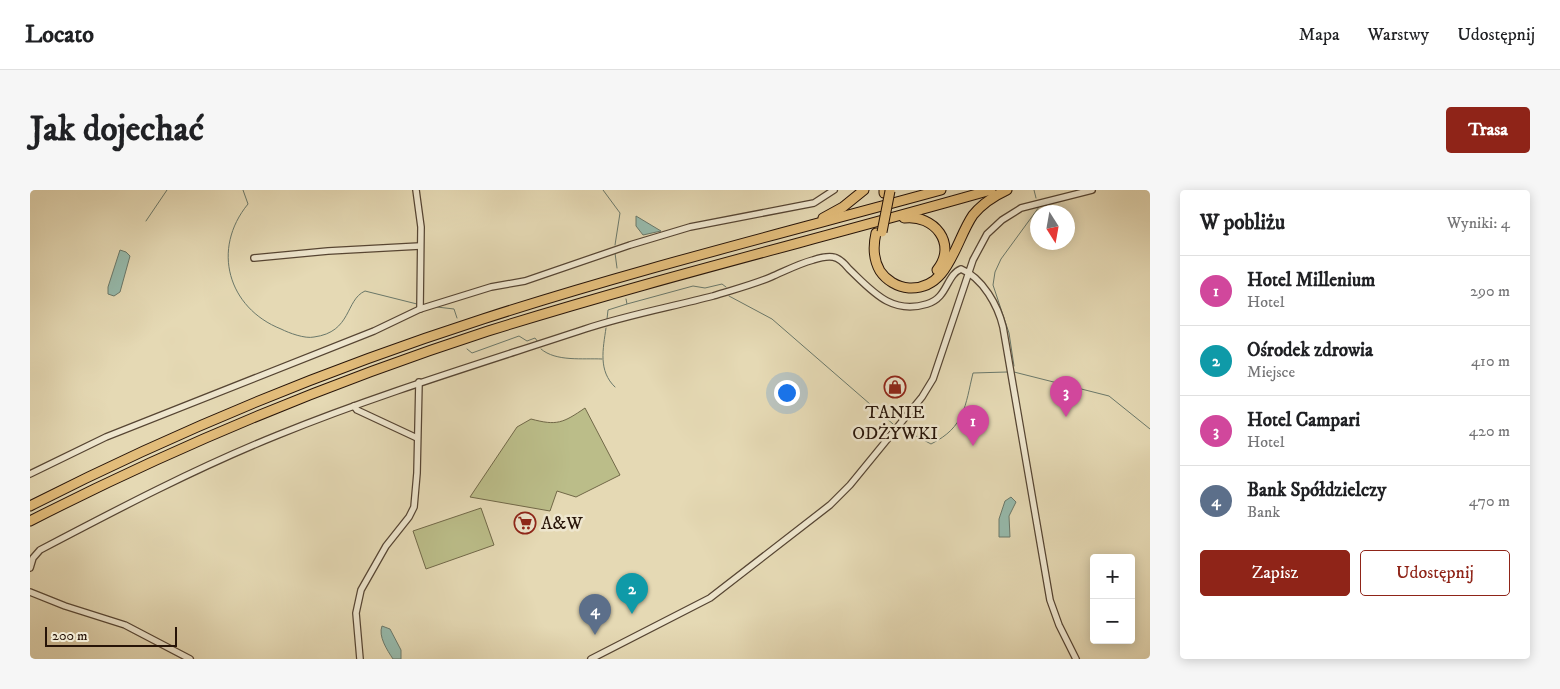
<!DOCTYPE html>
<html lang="pl">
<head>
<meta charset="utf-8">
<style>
  body { margin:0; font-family:"IM FELL DW Pica",serif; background:#f6f6f6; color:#202124 }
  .controls { position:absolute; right:15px; bottom:15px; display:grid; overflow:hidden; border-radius:5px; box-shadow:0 2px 12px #0003 }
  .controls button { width:45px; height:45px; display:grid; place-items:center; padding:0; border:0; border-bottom:1px solid #e0e0e0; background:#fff; color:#202124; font:25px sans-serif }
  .compass { position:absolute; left:1000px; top:15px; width:45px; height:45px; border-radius:50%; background:#fff; box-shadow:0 2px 12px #0003; rotate:169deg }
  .scale { position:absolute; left:15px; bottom:12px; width:132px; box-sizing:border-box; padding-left:5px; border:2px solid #271408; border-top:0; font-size:14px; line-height:18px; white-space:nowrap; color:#271408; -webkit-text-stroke:4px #eee6ce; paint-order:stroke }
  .you { position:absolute; left:756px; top:202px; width:18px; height:18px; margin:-12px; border:4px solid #fff; border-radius:50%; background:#1a73e8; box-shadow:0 0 0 8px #1a73e833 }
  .badge { display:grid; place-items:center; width:32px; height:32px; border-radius:50%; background:#8f2418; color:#fff; font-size:16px; font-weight:700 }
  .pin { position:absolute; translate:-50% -41px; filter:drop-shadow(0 1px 2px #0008) }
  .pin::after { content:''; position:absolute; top:26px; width:18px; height:15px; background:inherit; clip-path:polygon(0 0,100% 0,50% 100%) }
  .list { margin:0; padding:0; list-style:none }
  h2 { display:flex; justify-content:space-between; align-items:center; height:65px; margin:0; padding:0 20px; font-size:21px }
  h2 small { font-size:16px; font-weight:400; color:#757577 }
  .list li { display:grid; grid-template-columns:32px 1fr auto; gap:15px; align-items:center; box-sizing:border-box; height:70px; padding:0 20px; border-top:1px solid #e0e0e0 }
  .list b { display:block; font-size:19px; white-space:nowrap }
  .list p { margin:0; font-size:16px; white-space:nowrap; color:#757577 }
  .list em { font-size:16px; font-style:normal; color:#757577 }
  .actions { display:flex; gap:10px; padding:15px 20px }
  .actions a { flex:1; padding:11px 0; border:1px solid #8f2418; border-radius:5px; text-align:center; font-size:18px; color:#8f2418 }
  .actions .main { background:#8f2418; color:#fff }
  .map { position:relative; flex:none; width:1120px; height:469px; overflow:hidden; border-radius:5px }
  header { display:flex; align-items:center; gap:30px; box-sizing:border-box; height:70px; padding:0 25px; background:#fff; border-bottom:1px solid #e0e0e0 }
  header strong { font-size:24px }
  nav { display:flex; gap:28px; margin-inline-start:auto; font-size:18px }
  .intro { display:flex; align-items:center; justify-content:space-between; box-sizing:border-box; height:120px; padding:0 30px }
  h1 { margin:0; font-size:35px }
  .button { padding:12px 22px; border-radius:5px; background:#8f2418; color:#fff; font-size:18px; font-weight:700 }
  main { display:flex; gap:30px; padding:0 30px }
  aside { flex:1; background:#fff; border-radius:5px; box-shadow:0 2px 12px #0003 }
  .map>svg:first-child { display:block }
</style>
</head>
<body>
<header>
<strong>Locato</strong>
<nav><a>Mapa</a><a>Warstwy</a><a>Udostępnij</a></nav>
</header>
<div class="intro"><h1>Jak dojechać</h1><a class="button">Trasa</a></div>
<main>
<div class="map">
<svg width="1120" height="469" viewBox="0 0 1120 469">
  <rect width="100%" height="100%" fill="#e5d9b4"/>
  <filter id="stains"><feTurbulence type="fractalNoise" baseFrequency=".004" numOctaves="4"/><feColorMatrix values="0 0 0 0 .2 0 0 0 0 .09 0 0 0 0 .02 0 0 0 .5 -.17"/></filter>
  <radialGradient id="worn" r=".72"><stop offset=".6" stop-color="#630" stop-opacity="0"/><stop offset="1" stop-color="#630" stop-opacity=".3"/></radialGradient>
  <g fill="#bbbd89" stroke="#716848">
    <path d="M 555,218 L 590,285 L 546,307 L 527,301 L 520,321 L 440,307 L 487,237 L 501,229 C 527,236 533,233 555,218 Z"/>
    <path d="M 451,318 L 464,355 L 396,379 L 383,341 Z"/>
  </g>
  <g fill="#96baac" stroke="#6a786a">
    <path d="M 606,26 L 631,41 L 613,45 L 606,36 Z"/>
    <path d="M 90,60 L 96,62 L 100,66 L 90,102 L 84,106 L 78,104 L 78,97 Z"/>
    <path d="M 981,307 L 986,312 L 979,326 L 980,347 L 969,347 L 969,329 L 975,311 Z"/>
    <path d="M 352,436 L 360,439 L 371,460 L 371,469 L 363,469 C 357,460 348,446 352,436 Z"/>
  </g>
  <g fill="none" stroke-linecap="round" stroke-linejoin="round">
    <g stroke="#6a786a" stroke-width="1">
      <path d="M 213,0 L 218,14 C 181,59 198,118 251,139 C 259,143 275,149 284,147 C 322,142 315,110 335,101 L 387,114"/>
      <path d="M 573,0 L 590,23 L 585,55"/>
      <path d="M 1004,0 L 1006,8"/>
      <path d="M 116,31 L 137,0"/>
      <path d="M 585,63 L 587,78"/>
      <path d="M 699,106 L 742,129 L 863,234"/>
      <path d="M 597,114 L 663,96 L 675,98 L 692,94 L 696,97"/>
      <path d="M 407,117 L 424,119 L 427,128"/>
      <path d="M 577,129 L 578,120 L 597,114 L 596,109"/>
      <path d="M 576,138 C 573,159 568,181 585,197"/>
      <path d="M 437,159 L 442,163 L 489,146 L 497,151 L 505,148 L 508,152"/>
      <path d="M 511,159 C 526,172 553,168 572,169"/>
      <path d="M 984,176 L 979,143 L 963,95 L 965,82 L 971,69 L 1009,17"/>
      <path d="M 984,182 L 1079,206 L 1120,239"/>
      <path d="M 871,238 L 901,254 C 935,237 935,216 943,183 L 977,182"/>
    </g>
    <g stroke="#564533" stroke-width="8">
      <g id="minor">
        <path d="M 386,0 L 391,37 L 390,119"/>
        <path d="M 224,68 L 298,61 L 390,56"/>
        <path d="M 324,216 L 327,220 L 387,248"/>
        <path d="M 0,284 L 76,247 L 344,141 L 390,119 L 461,97 L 495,91 L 600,55 L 660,37 L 784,13 L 804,0"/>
        <path d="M 0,378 L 3,368 L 10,360 C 88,319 166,278 248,245 C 349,204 452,173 555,139 C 597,125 641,117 683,106 C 702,100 722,95 741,87 C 755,81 768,74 783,70 C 789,68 797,66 803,67 C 810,68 815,74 819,79 C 842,101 861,125 897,114 C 918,108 916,85 931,79 C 953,88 968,116 973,137 L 1020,410 L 1029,435 L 1046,469"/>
        <path d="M 0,402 L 35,416 L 95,435 L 160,469"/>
        <path d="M 330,469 L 326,423 L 331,400 L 356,356 L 379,327 L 384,317 L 387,283 L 389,192"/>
        <path d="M 561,469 L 680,408 L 800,315 L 820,295 L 892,207 L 903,189 L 943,70 L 957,44 L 972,30 L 991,18 L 1062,0"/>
      </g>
    </g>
    <g stroke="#271408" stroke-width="11">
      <g id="highway">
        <path d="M 854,3 L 854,0"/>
        <path d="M 793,28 L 813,17 L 834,0"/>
        <path d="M 874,28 C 904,24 928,54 907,80"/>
        <path d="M 846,43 C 843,56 843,69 850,81 C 856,90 867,97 879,98 C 919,100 925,51 943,25 C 952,14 964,6 977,0"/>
        <path d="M 0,316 C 145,242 298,179 453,129 C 604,80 758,42 911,0"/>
        <path d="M 0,331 C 147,256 301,192 458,141 C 624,89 793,48 961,0"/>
      </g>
    </g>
    <use href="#minor" stroke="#eee6ce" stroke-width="5.5"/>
    <use href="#highway" stroke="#e2bc7a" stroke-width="9"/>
    <g stroke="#271408" stroke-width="11" stroke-linecap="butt">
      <path id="highway-bridge" d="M 852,42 L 860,1"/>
    </g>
    <use href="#highway-bridge" stroke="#e2bc7a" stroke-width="9"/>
  </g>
  <defs>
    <g id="shop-ring" transform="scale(1.125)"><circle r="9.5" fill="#eee6ce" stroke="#8f2418" stroke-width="1.5"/><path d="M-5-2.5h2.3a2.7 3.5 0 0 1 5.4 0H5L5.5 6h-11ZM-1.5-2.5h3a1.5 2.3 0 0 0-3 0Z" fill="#8f2418"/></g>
    <g id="supermarket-ring" transform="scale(1.125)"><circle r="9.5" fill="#eee6ce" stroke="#8f2418" stroke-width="1.5"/><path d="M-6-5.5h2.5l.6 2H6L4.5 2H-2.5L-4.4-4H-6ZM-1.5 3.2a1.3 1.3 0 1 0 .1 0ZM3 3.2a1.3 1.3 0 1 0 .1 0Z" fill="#8f2418"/></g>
  </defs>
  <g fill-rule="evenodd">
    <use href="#shop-ring" x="865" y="197"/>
    <use href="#supermarket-ring" x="495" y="333"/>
  </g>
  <g text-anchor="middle" stroke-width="5" stroke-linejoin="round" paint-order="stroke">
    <g font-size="18" fill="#271408" stroke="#eee6ce">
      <text x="865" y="228">TANIE<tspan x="865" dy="21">ODŻYWKI</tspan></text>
      <text x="511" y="339" text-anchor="start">A&amp;W</text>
    </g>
  </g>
  <rect width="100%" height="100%" filter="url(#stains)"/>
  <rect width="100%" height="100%" fill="url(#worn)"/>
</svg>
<div class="controls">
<button>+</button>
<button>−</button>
</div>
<svg class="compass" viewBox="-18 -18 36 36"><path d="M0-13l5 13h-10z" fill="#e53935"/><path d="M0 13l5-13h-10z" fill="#757577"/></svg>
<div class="scale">200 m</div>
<div class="you"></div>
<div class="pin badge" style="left:943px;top:256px;background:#d1479c">1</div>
<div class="pin badge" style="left:602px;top:424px;background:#0f9aa8">2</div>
<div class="pin badge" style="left:1036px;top:227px;background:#d1479c">3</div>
<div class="pin badge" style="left:565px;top:445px;background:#5c6f8a">4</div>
</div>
<aside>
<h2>W pobliżu<small>Wyniki: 4</small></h2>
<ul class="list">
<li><span class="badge" style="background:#d1479c">1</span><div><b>Hotel Millenium</b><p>Hotel</p></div><em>290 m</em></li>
<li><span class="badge" style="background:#0f9aa8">2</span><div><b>Ośrodek zdrowia</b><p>Miejsce</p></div><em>410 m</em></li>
<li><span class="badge" style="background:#d1479c">3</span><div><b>Hotel Campari</b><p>Hotel</p></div><em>420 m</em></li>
<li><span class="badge" style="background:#5c6f8a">4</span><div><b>Bank Spółdzielczy</b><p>Bank</p></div><em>470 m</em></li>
</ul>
<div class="actions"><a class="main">Zapisz</a><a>Udostępnij</a></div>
</aside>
</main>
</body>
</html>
